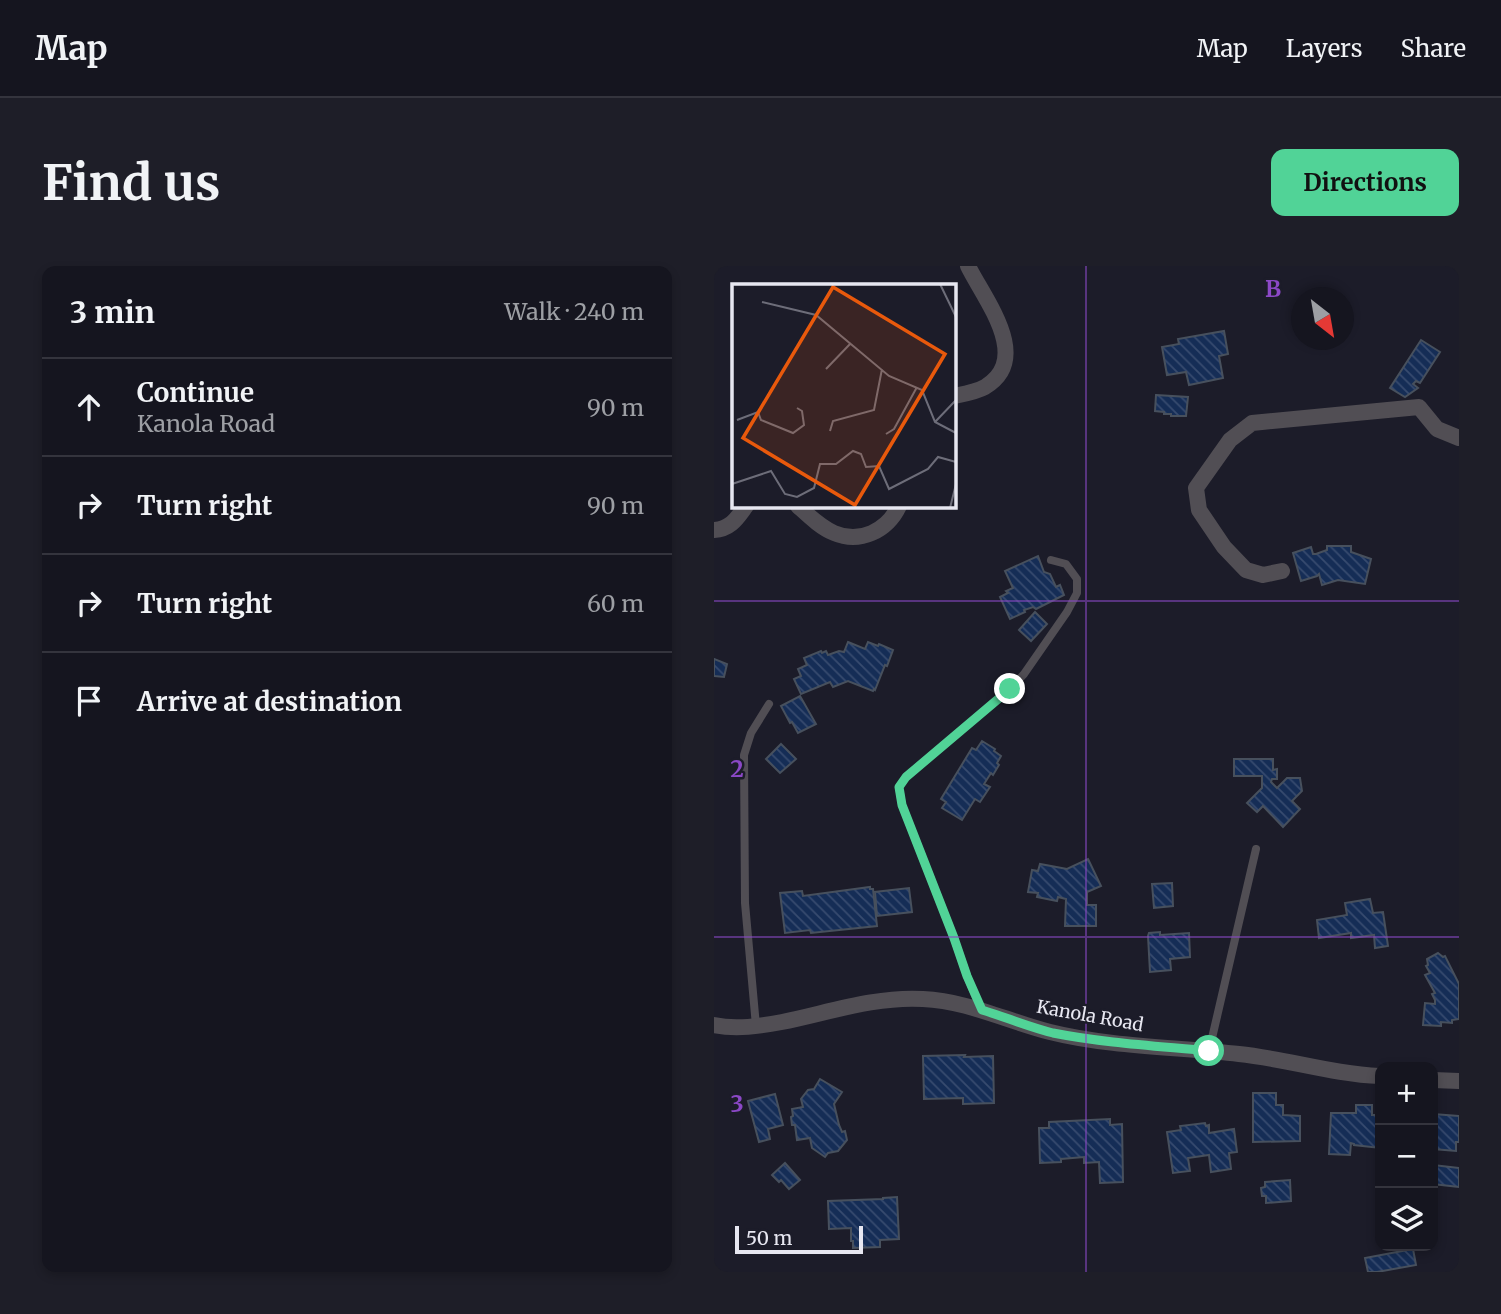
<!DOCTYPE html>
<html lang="en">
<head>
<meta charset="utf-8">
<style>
  body { margin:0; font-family:Merriweather,serif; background:#1e1e28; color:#f1f3f6 }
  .controls { position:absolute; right:21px; bottom:21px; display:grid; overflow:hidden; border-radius:14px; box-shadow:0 4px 10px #0003 }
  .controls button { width:63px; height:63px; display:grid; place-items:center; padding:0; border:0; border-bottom:2px solid #34343d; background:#15151f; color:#f1f3f6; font:35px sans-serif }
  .compass { position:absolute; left:577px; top:21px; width:63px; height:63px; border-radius:50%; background:#15151f; box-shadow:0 4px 10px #0003; rotate:149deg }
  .scale { position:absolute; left:21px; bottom:18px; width:128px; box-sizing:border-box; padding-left:7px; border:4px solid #e7e7f1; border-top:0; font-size:19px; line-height:24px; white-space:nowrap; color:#e7e7f1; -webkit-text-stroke:5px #1c1c29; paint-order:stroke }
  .stop { position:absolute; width:21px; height:21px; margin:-16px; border:5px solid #51d397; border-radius:50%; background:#fff }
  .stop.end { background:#51d397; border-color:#fff; box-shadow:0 2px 7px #0008 }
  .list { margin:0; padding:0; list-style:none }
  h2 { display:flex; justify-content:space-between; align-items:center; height:91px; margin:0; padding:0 28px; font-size:30px }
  h2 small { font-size:23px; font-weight:400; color:#9d9fa4 }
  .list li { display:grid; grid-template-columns:46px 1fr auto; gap:21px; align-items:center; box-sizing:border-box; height:98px; padding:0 28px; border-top:2px solid #34343d }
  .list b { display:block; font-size:26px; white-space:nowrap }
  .list p { margin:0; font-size:23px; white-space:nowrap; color:#9d9fa4 }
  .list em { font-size:23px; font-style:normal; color:#9d9fa4 }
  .icon { flex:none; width:38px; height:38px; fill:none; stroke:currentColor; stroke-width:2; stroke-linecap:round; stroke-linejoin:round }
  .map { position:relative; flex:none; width:745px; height:1006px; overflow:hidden; border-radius:14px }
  header { display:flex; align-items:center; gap:42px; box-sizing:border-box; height:98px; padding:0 35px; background:#15151f; border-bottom:2px solid #34343d }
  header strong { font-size:33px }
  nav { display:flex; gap:38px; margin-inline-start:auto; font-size:24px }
  .intro { display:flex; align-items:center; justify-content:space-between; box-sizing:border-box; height:168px; padding:0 42px }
  h1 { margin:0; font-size:49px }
  .button { padding:18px 32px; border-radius:14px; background:#51d397; color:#111; font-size:24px; font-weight:700 }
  main { display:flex; gap:42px; padding:0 42px }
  aside { flex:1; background:#15151f; border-radius:14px; box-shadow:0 4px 10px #0003 }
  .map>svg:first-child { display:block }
</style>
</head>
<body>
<header>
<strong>Map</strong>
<nav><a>Map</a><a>Layers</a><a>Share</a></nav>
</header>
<div class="intro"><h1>Find us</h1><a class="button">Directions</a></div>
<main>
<aside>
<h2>3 min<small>Walk · 240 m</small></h2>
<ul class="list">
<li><svg class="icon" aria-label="ahead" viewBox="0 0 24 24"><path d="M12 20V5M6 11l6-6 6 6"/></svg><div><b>Continue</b><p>Kanola Road</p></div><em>90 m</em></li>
<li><svg class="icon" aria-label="right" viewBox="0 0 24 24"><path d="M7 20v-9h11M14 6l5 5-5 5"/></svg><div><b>Turn right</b></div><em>90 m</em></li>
<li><svg class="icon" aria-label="right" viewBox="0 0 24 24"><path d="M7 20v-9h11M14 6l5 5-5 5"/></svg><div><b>Turn right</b></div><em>60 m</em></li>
<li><svg class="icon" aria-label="arrive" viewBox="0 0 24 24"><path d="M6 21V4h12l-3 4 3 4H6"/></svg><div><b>Arrive at destination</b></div></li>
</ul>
</aside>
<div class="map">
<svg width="745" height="1006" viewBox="0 0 745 1006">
  <defs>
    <pattern id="building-back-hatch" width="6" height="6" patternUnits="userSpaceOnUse" patternTransform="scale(1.75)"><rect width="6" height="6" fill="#152d56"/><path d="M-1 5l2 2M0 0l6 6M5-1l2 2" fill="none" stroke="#374b6f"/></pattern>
  </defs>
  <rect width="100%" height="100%" fill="#1c1c29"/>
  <g fill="url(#building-back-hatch)" stroke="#47505d" stroke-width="2">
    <path d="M 510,65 L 514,88 L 505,90 L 509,112 L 475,119 L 472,106 L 453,109 L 448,81 L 465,78 L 464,73 Z"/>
    <path d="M 707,74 L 726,86 L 706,117 L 702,115 L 699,118 L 704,122 L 691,131 L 676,122 Z"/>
    <path d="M 442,129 L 474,131 L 472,150 L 457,150 L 457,148 L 450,148 L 450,146 L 441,145 Z"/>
    <path d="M 613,280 L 637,280 L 637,286 L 657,293 L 651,318 L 624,314 L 608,319 L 605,308 L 603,310 L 587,315 L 579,287 L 597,281 L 599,288 L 602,288 L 613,284 Z"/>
    <path d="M 324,290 L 330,306 L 336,308 L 342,321 L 346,319 L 350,329 L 322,343 L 319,341 L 310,344 L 311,346 L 296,353 L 286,331 L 294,327 L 292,325 L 299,322 L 291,305 Z"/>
    <path d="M 321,346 L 333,358 L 317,375 L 305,364 Z"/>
    <path d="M 134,376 L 151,383 L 154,376 L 164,380 L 165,378 L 179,384 L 173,400 L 171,399 L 161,424 L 160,423 L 159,425 L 134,415 L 119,421 L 116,416 L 87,428 L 80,413 L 87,410 L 84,403 L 93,399 L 90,392 L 107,385 L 108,387 L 112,385 L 114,389 L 125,385 L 130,386 Z"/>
    <path d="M 0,393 L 13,398 L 10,411 L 0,410 Z"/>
    <path d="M 86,430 L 102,458 L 84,467 L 78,456 L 76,457 L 67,440 Z"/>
    <path d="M 268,475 L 281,483 L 280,485 L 287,490 L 283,497 L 285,499 L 279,509 L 277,507 L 270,518 L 276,521 L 266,536 L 261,533 L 248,554 L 228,542 L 232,536 L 227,533 L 258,482 L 262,484 Z"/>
    <path d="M 67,478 L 82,493 L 66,507 L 52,493 Z"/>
    <path d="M 520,493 L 559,493 L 559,504 L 563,503 L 563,513 L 558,513 L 557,516 L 563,522 L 573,512 L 586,512 L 588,525 L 578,535 L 586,543 L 569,561 L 549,540 L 543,546 L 533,537 L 548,522 L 548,510 L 520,510 Z"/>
    <path d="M 374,593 L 387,620 L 373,626 L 373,639 L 382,639 L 382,660 L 351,660 L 352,633 L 344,631 L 343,635 L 323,631 L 324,627 L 314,626 L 318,604 L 324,605 L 326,598 L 353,603 Z"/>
    <path d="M 458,617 L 459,640 L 440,642 L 438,618 Z"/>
    <path d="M 156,621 L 156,623 L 159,623 L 163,660 L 97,667 L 96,664 L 71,667 L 66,627 L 88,625 L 89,630 Z"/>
    <path d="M 195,622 L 198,646 L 163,650 L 161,626 Z"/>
    <path d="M 656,633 L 659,647 L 669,646 L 674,680 L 661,682 L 660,669 L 637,672 L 637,667 L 605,672 L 603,654 L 633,649 L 631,637 Z"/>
    <path d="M 446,666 L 446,669 L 475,667 L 476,691 L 456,693 L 457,704 L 436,706 L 434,670 L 435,667 Z"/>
    <path d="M 724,687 L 729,691 L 731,690 L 745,718 L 745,753 L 738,754 L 738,757 L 727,756 L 727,760 L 709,759 L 711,737 L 721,738 L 721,734 L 718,728 L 721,727 L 711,709 L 716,707 L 712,700 L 714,699 L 713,693 Z"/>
    <path d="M 251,789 L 250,791 L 279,790 L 280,837 L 249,838 L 249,832 L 210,833 L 209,790 Z"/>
    <path d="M 106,813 L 128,826 L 120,838 L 125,859 L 128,866 L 131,865 L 133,874 L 124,885 L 114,887 L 111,891 L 98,882 L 96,872 L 83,874 L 81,859 L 78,859 L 77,851 L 79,850 L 78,843 L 89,841 L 87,833 L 94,824 L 100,823 Z"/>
    <path d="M 539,827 L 562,827 L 562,839 L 569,839 L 569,849 L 586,850 L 586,875 L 539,876 Z"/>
    <path d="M 61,828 L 69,859 L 54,863 L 56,873 L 45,876 L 34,835 Z"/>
    <path d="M 642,839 L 658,839 L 658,849 L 665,849 L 663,876 L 666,876 L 666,882 L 640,879 L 640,878 L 637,877 L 636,889 L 615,888 L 617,847 L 642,847 Z"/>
    <path d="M 719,848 L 745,850 L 745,876 L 742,876 L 742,885 L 719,883 Z"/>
    <path d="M 396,853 L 396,859 L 408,858 L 409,916 L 386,917 L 385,896 L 370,897 L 370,891 L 347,893 L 347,896 L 326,897 L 325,862 L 335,862 L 335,856 Z"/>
    <path d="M 491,857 L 492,860 L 495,859 L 495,867 L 520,863 L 523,886 L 515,887 L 517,903 L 497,906 L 495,889 L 474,892 L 476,905 L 459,907 L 453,866 L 467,864 L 466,860 Z"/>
    <path d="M 71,897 L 86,914 L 75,923 L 67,914 L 65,916 L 58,909 Z"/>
    <path d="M 719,899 L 745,902 L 745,921 L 719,918 Z"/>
    <path d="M 576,914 L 577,935 L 552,937 L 552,930 L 548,930 L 547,922 L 551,921 L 551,916 Z"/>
    <path d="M 183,931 L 185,973 L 166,974 L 166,981 L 139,982 L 139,975 L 137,975 L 137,962 L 115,963 L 114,935 L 169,933 L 169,932 Z"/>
    <path d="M 699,983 L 702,999 L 663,1006 L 654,1006 L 651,992 Z"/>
  </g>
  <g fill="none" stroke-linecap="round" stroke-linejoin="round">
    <g stroke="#514e54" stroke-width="8">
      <path d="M 267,744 L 253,710 L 240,672 L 188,539 L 185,521 L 192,511 L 296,423 L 310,408 L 353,346 L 363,327 L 363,313 L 352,298 L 337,294"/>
      <path d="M 42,760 L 31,637 L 30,489 L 37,467 L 55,438"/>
      <path d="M 495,785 L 542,583"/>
    </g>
    <g stroke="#514e54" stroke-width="16">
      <path d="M 240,130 C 250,128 262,126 271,121 C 319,92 270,33 254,0"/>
      <path d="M 84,240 C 95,250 106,261 120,267 C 146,278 173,265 185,240"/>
      <path d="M 0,264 C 17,263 23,252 32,240"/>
      <path d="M 568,305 L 549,309 L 532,304 L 510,281 L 485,244 L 482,222 L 516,174 L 538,157 L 705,141 L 723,163 L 745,172"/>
      <path d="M 0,759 C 22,764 46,760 68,756 C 113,747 162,730 209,733 C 253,735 293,755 336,766 C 396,781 464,781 525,788 C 573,793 618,808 666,810"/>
      <path d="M 719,814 L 745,815"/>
    </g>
  </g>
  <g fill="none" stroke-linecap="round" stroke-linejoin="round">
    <path stroke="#51d397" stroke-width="9" d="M 296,423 L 192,511 L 185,521 L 188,539 L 240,672 L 253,710 L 268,744 C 291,751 315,761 339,767 C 390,777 443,780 495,785"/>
  </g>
  <path fill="none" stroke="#8b48c6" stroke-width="2" stroke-opacity="0.55" d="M 372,0 L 372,1006M 0,335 L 745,335M 0,671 L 745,671"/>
  <g text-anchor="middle" stroke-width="5" stroke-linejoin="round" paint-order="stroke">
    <g font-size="18" fill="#e7e7f1" stroke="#1c1c29">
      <text transform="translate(376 750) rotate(10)" y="6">Kanola Road</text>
    </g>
  </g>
  <g transform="translate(18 18)">
    <rect width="224" height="224" fill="#1c1c29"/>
    <path fill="none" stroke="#6d6d79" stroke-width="2" d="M 208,0 L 224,33M 30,18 L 84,31 L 157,92 L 190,106 L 203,138 L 224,149M 94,85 L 119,59M 5,136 L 26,128 L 29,136 L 61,149 L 72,141 L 70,127 L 65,124M 203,138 L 224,116M 98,147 L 101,137 L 142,126 L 150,85M 154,150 L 162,145 L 185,103M 0,200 L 39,187 L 53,210 L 65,213 L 82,204 L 88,180 L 104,180 L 121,167 L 129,170 L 134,183 L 147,182 L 157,205 L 196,185 L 206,173 L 224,178M 218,224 L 224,200"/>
    <path fill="#e8590c" fill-opacity="0.15" stroke="#e8590c" stroke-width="3.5" d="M 101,3 L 213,70 L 123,221 L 11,154 Z"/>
    <rect width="224" height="224" fill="none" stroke="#e7e7f1" stroke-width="3.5"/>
  </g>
  <g font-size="23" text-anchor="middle" font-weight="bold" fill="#8b48c6" stroke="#1c1c29" stroke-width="5" stroke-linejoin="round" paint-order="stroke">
    <text x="559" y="31">B</text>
    <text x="23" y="511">2</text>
    <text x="23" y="846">3</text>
  </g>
</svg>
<div class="controls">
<button>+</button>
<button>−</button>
<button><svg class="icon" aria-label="layers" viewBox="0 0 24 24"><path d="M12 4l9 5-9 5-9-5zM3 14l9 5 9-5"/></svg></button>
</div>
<svg class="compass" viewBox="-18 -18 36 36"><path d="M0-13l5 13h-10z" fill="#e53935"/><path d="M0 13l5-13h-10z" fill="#9d9fa4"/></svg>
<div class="scale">50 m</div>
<div class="stop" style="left:495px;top:785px"></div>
<div class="stop end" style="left:296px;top:423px"></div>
</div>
</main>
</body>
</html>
